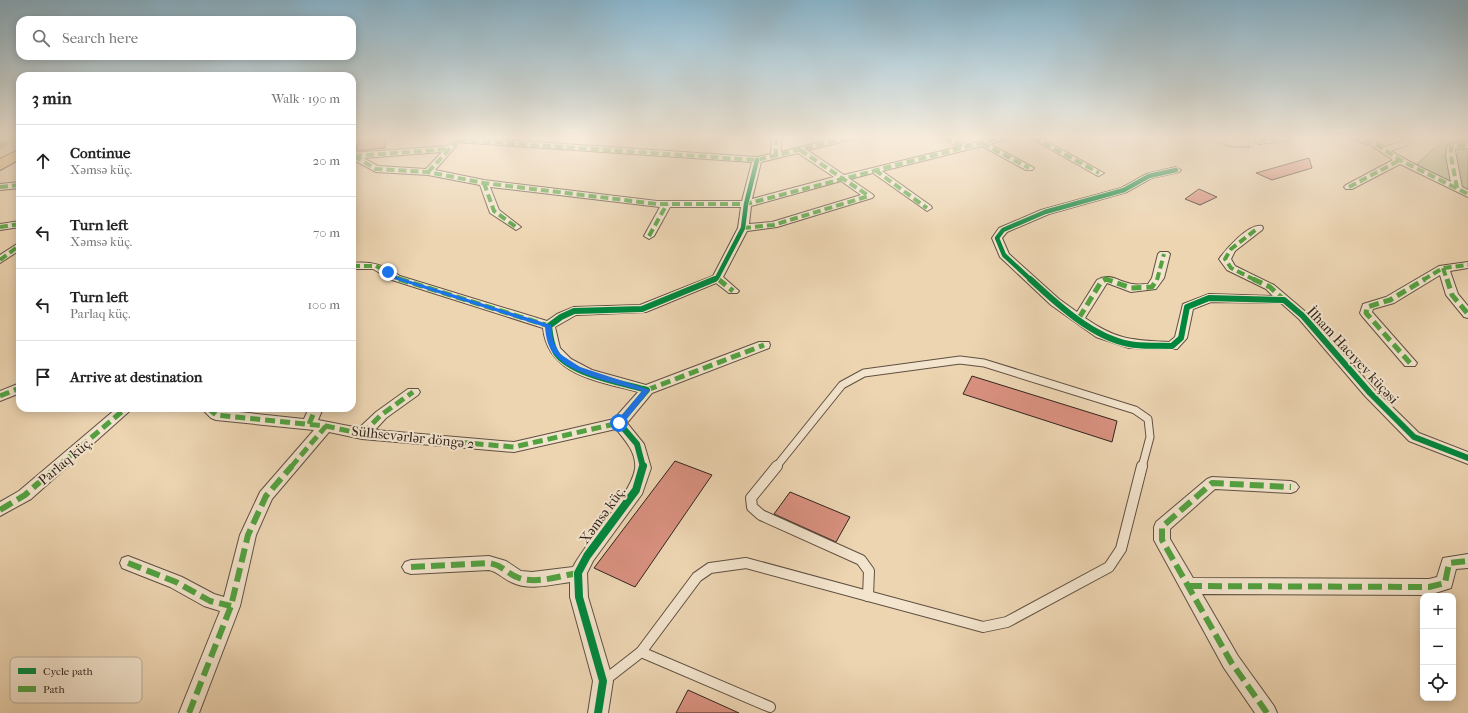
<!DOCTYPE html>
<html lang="en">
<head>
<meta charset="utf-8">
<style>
  body { margin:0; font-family:"IM FELL French Canon",serif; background:#f2f2f2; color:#222 }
  .controls { position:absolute; right:12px; bottom:12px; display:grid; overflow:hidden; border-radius:8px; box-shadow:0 2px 10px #0003 }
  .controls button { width:36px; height:36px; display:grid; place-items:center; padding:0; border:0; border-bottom:1px solid #e0e0e0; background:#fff; color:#222; font:20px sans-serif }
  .stop { position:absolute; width:12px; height:12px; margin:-9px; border:3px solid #1a73e8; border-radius:50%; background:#fff }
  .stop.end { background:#1a73e8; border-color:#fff; box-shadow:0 1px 4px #0008 }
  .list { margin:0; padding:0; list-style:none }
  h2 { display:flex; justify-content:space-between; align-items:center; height:52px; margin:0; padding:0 16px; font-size:17px }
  h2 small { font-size:13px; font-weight:400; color:#767676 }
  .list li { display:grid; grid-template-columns:26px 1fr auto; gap:12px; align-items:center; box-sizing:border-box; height:72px; padding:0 16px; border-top:1px solid #e0e0e0 }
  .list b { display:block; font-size:15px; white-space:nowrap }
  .list p { margin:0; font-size:13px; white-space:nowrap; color:#767676 }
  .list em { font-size:13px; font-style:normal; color:#767676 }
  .icon { flex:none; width:22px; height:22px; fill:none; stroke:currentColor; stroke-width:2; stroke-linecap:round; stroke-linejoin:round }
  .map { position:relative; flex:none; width:1468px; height:713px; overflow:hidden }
  .search { position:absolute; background:#fff; box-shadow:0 2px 10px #0003; left:16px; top:16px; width:340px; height:44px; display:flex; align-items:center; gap:10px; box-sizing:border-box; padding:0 14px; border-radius:12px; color:#767676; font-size:15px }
  .panel { position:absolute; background:#fff; box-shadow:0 2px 10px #0003; left:16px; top:72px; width:340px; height:340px; border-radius:12px }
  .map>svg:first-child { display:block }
</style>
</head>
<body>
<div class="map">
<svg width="1468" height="713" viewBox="0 0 1468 713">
  <rect width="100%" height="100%" fill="#edd5b2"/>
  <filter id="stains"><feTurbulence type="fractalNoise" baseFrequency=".005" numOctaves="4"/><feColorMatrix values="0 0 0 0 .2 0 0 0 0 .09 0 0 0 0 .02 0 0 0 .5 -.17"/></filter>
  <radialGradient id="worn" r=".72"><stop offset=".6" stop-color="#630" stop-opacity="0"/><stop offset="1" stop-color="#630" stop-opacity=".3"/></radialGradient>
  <path fill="#b5be8f" stroke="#737056" d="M 1446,137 L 1468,137 L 1468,190 L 1414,167 Z"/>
  <g fill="#d99180" stroke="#31231d">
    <path d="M 359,137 L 386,137 L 385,148 L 356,151 Z"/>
    <path d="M 1309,158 L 1312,168 L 1272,180 L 1256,173 Z"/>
    <path d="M 1199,189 L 1217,197 L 1200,205 L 1185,199 Z"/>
    <path d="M 972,376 L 1117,421 L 1112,442 L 963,394 Z"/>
    <path d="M 675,461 L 712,475 L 635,587 L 594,568 Z"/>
    <path d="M 790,492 L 850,517 L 836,542 L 774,514 Z"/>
    <path d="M 688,690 L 739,713 L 676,713 Z"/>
  </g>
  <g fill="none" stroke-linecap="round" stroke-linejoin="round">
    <g stroke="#605042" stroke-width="7">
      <path id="lane-far2" d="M 1384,150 L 1403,144 L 1415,137"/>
    </g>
    <g stroke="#605042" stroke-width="9">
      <path id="lane-far1" d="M 776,467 L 842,385 L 864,373 L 960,360 L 984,363 L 1135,410 L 1148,419 L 1150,437 L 1142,467"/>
    </g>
    <g stroke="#605042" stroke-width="12">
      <g id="lane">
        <path d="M 777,466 L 751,498 L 752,507 L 761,515 L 861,560 L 869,571 L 868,596"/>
        <path d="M 868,596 L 983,627 L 1007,622 L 1109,567 L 1121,549 L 1142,466"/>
        <path d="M 641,652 L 770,707"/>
        <path d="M 605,680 L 641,652 L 697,577 L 710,568 L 746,563 L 868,596"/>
      </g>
    </g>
    <g stroke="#605042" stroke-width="2">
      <g id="street">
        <path d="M 8,137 L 18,137 L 0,148 L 0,141 Z"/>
        <path d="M 459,137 L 757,157 L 771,154 L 772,137 L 780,137 L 781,152 L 841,137 L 855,137 L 854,139 L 807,150 L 844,175 L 958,147 L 940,137 L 951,137 L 967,145 L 995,137 L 1008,137 L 1007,139 L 990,144 L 1034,168 L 1032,170 L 1026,170 L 982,146 L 882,171 L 931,206 L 932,208 L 927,211 L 873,173 L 850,179 L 872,194 L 874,196 L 872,198 L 777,227 L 747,231 L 723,277 L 739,291 L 737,293 L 729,293 L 716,283 L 646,312 L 576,315 L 555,327 L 560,348 L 571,359 L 592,370 L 646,385 L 759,342 L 769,342 L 770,345 L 769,348 L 652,393 L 627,423 L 644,444 L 651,468 L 642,494 L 593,561 L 587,573 L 588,597 L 613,681 L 608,713 L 588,713 L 593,681 L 570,597 L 570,582 C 550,585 529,591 511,582 C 502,578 498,572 489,570 L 411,574 L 405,572 L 402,567 L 405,562 L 411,560 L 489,556 L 506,561 L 521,571 L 532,572 L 573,567 C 587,540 631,495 635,469 C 637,453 625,440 616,429 L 514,452 L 362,439 L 329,432 L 272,499 L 256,535 L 240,606 L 199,713 L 179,713 L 220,611 L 204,606 L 170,587 L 122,568 L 120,563 L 122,558 L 128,556 L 182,577 L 214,594 L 224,597 L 240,535 L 260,492 L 314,430 L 216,420 L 211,418 L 201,408 L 217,408 L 220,410 L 304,419 L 309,408 L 323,408 L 318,420 L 359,428 L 376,412 L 408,389 L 418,389 L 420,392 L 418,395 L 386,418 L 375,430 L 514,442 L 614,419 L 638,392 C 599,381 548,376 543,328 L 392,280 L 373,269 L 352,269 L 352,263 C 372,261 384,265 400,276 L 547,321 L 557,314 L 574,307 L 640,305 L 713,276 L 738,228 L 741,207 L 670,207 L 654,236 L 649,239 L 644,236 L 660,207 L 490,187 L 499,210 L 521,227 L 516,230 L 490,213 L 480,185 L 428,175 L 376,172 L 352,159 L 352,153 L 447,146 L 453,142 L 457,145 L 435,170 L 484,180 L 657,201 L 742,201 L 752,162 L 456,142 L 456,138 ZM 442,152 L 426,169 L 378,166 L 363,158 ZM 798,153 L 834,177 L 752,199 L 761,162 ZM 841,181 L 861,195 L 772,222 L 749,224 L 751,206 Z"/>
        <path d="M 1029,137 L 1039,137 L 1104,173 L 1099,176 L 1096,175 Z"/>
        <path d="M 1154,137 L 1164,137 L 1164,138 L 1160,141 Z"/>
        <path d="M 1271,137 L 1296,137 L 1292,140 L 1259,144 L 1255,141 L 1256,139 Z"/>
        <path d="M 1349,137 C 1376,137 1381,146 1403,158 C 1419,167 1435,174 1451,182 L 1446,156 L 1447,147 L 1451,144 L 1468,142 L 1468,148 L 1455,149 L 1455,151 L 1462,187 L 1468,190 L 1468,197 L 1400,164 L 1352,189 L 1346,189 L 1344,187 L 1346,185 L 1393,160 L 1371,145 L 1350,139 Z"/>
        <path d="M 1176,167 L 1181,170 L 1179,172 L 1152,178 L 1127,192 L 1049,214 L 1007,232 L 1002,238 L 1009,254 L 1059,299 L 1077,312 L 1097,280 C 1110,272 1119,282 1132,284 C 1137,285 1143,284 1148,284 L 1152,278 L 1158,254 L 1160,252 L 1168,252 L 1170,254 L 1164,278 L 1156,289 L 1131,292 L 1107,283 L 1085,318 C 1117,340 1131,340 1169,342 L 1175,337 L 1183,304 L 1209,294 L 1273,296 L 1266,289 L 1227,270 L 1219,259 C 1226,249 1249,223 1262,226 L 1263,228 L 1262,230 L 1235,251 L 1231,259 L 1235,266 L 1274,285 L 1307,313 L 1375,390 L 1419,433 L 1468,452 L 1468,464 L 1409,441 L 1365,396 L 1299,319 L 1281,303 L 1211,302 L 1193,309 L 1187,338 L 1177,349 L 1129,348 L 1096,337 L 1051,305 L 1000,257 L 992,238 L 999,228 L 1041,210 L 1121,188 L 1146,174 Z"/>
        <path d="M 20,182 L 20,188 L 0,190 L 0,184 Z"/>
        <path d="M 20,221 L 20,227 L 0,230 L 0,224 Z"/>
        <path d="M 20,242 L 20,250 L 0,263 L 0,255 Z"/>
        <path d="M 1468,262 L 1468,268 L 1450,271 L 1458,294 L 1468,306 L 1468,318 L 1464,317 L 1446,295 L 1440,275 L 1394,303 L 1373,309 L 1372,312 L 1417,363 L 1415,366 L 1405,366 L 1362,316 L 1360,313 L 1363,304 L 1386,297 L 1439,266 Z"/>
        <path d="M 20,383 L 20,393 L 0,401 L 0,391 Z"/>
        <path d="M 117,408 L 133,408 L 31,499 L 0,516 L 0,502 L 19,491 Z"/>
        <path d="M 1212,477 L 1291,481 L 1296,483 L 1299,487 L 1296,491 L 1291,493 L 1215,489 L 1170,529 L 1170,539 L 1193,578 L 1429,579 L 1437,577 L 1443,558 L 1468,554 L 1468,568 L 1456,569 L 1451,588 L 1429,595 L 1202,594 L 1238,656 L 1274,706 L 1277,713 L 1255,713 L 1224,668 L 1154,540 L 1154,527 L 1156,522 L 1207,479 Z"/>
      </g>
    </g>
    <g stroke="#31231d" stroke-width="2">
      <path id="primary" d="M 20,149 L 20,159 L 0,170 L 0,159 Z"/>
    </g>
    <path stroke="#31231d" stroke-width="2" stroke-dasharray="1 1.5" stroke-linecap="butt" d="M 1170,139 L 1201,137 L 1233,147 L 1250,147"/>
    <use href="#lane-far2" stroke="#f3e4cd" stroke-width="5.5"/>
    <use href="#lane-far1" stroke="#f3e4cd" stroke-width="7"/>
    <use href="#lane" stroke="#f3e4cd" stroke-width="10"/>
    <use href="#street" fill="#f3e4cd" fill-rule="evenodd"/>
    <use href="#primary" fill="#e6ba79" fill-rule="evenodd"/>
    <g stroke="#52a241" stroke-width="4" stroke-dasharray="8 4" stroke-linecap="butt">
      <path d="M 776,137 L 776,156"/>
      <path d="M 944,137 L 966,148"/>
      <path d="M 1033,137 L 1099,173"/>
      <path d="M 1158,137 L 1160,138"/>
      <path d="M 1353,137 L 1374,143 L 1400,160 L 1468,194"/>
      <path d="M 459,140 L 757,160 L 851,137"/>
      <path d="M 1259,141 L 1292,137"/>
      <path d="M 982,143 L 1029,168"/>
      <path d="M 0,145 L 14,137"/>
      <path d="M 800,150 L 869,196"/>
      <path d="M 354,156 L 376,169 L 428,172 L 484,183 L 657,204 L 746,204 L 1004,137"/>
      <path d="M 354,156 L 449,149"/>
      <path d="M 875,170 L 927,208"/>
      <path d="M 428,172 L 461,137"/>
      <path d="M 484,183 L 494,211 L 516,227"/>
      <path d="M 0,187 L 20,185"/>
      <path d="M 1349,187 L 1400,160"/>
      <path d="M 1457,188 L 1451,156 L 1451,147 L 1468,145"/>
      <path d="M 0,227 L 20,224"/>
      <path d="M 743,228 L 773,225 L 869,196"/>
      <path d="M 649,236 L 667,204"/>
      <path d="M 0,260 L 20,245"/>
      <path d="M 352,266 L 376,266 L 402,280"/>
      <path d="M 1443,268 L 1447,280"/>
      <path d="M 717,278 L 719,280"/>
      <path d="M 1105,280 L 1108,280"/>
      <path d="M 1157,280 L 1164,254"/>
      <path d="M 1255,280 L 1231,268 L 1225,259 L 1231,249 L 1258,228"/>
      <path d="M 1423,280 L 1443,268 L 1468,265"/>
    </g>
    <g stroke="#52a241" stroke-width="5" stroke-dasharray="10 5" stroke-linecap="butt">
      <path d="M 399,279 L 549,326"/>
      <path d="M 718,279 L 733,291"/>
      <path d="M 1253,279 L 1270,287 L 1284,300"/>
      <path d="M 1447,279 L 1452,295 L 1468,314"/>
      <path d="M 1079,318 L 1101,282 L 1106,279 L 1131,288 L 1152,287 L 1157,279"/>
      <path d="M 1410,363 L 1366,313 L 1367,307 L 1390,300 L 1425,279"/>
      <path d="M 647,390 L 764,345"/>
      <path d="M 0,396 L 20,388"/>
      <path d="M 208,408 L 216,415 L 326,426 L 362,434 L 514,447 L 619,423"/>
      <path d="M 309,424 L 316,408"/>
      <path d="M 362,434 L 381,415 L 413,392"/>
      <path d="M 57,467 L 126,408"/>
      <path d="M 291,467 L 326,426"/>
    </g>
    <g stroke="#52a241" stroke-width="6" stroke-dasharray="14 6" stroke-linecap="butt">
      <path d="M 0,510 L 25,495 L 58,466"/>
      <path d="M 128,563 L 176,582 L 210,601 L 231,606"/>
      <path d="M 411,567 L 489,563 C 503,565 507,574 519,578 C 537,584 560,576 578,573"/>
      <path d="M 1188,586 L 1429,587 L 1445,583 L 1449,563 L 1468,561"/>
      <path d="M 189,713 L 231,606 L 248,535 L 266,496 L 292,466"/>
      <path d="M 1267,713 L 1231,662 L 1162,540 L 1162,527 L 1212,483 L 1291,487"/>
    </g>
    <g stroke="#f3e4cd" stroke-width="6">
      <g id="cycleway-far2">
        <path d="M 713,280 L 717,278 L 743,228 L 746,204 L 757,160"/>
        <path d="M 1031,280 L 1004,255 L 997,238 L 1003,230 L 1045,212 L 1124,190 L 1149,176 L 1176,170"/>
      </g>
    </g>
    <g stroke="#f3e4cd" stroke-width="8">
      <g id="cycleway-far1">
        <path d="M 1030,279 C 1057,304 1092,337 1129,344 C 1143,347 1158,345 1172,346 L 1181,338 L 1187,307 L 1209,298 L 1284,300 L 1303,316 L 1370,393 L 1414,437 L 1468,458"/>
        <path d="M 643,467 L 637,444 L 619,423 L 647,390 C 622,383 572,375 556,353 C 551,345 550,335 549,326 L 561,317 L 574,311 L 642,309 L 715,279"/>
      </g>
    </g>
    <g stroke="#f3e4cd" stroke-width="10">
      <path id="cycleway" d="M 598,713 L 603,681 L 579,597 L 578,573 L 587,556 L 636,490 L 643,466"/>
    </g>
    <use href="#cycleway-far2" stroke="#00873e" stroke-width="4.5"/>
    <use href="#cycleway-far1" stroke="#00873e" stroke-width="6"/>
    <use href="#cycleway" stroke="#00873e" stroke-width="8"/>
  </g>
  <linearGradient id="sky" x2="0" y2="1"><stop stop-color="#89b6ce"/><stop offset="0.58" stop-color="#f7ecdc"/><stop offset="1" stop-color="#f7ecdc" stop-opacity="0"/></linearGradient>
  <rect width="1468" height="237" fill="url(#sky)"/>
  <path fill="#1a73e8" d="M 386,271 L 390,271 L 398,277 L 551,325 L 553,341 L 560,354 L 580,367 L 650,390 L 622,425 L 617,425 L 617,421 L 642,391 C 617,383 574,376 556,356 C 548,348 546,338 545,327 L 394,279 L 386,274 Z"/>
  <g text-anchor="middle" stroke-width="4" stroke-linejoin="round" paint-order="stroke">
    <g font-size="14" fill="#31231d" stroke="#f3e4cd">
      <text transform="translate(1353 355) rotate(47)" y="5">İlham Hacıyev küçəsi</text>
      <text transform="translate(413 437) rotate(6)" y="5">Sülhsevərlər döngə 2</text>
      <text transform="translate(65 461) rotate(-40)" y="5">Parlaq küç.</text>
      <text transform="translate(602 515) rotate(-54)" y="5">Xəmsə küç.</text>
    </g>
  </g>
  <rect x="10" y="657" width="132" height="46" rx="6" fill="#f3e4cd" stroke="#b9aa98" stroke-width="1"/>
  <rect x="18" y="668" width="18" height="6" fill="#00873e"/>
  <rect x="18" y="686" width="18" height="6" fill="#52a241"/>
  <g font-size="11" fill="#31231d">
    <text x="43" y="675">Cycle path</text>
    <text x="43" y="693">Path</text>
  </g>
  <rect width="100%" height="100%" filter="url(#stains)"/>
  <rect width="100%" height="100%" fill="url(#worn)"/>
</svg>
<div class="controls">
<button>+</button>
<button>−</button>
<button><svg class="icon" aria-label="locate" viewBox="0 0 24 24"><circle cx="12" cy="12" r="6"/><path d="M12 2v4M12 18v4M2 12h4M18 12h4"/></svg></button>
</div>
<div class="stop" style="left:619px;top:423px"></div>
<div class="stop end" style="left:388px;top:272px"></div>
<div class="search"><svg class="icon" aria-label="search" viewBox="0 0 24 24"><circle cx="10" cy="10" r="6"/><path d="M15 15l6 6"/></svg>Search here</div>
<section class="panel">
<h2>3 min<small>Walk · 190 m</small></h2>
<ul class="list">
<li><svg class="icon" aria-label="ahead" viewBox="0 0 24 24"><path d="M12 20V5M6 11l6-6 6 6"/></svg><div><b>Continue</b><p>Xəmsə küç.</p></div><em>20 m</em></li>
<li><svg class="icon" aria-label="left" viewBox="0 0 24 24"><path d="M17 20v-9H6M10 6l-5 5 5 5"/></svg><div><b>Turn left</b><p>Xəmsə küç.</p></div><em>70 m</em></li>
<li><svg class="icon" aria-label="left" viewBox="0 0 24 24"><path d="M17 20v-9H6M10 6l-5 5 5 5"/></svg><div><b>Turn left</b><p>Parlaq küç.</p></div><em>100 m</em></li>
<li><svg class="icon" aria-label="arrive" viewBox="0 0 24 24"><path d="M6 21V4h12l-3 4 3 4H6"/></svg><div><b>Arrive at destination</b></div></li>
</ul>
</section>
</div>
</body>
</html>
